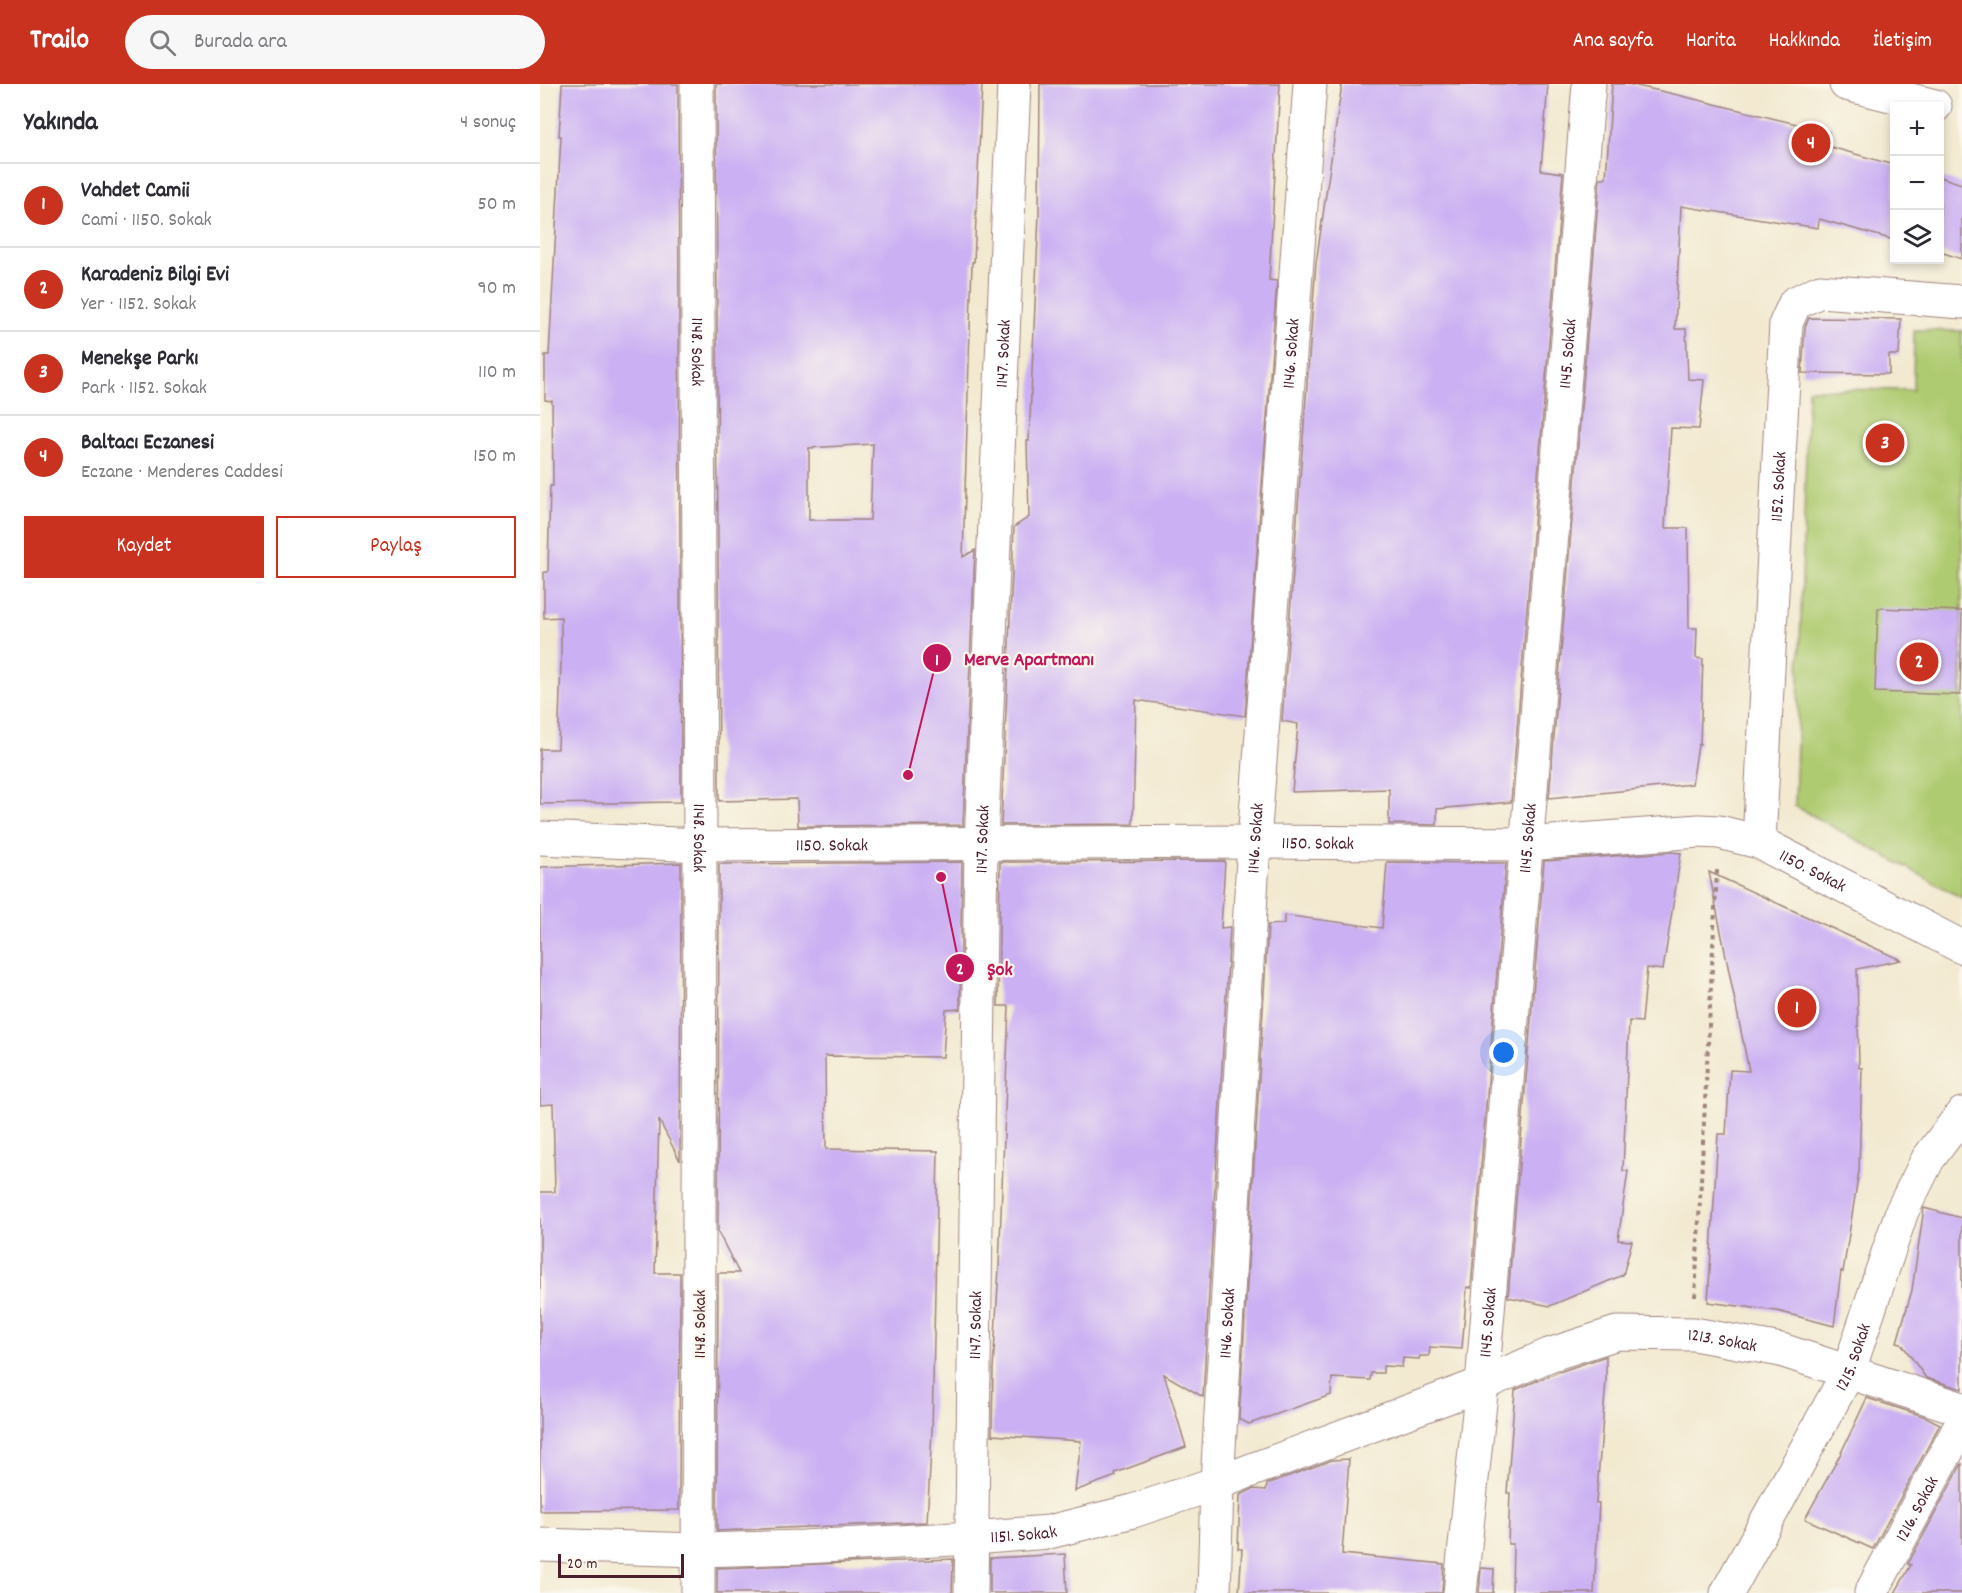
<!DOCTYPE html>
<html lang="tr">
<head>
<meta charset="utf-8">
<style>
  body { margin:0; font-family:Dekko,sans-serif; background:#f7f7f7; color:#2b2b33 }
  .controls { position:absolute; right:18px; top:18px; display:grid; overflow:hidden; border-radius:0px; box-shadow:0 3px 9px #0003 }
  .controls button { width:54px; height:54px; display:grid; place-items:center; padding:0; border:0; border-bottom:2px solid #e1e1e2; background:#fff; color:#2b2b33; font:30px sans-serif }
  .scale { position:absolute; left:18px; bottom:15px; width:126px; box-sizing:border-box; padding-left:6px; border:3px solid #4a1f2b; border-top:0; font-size:16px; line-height:21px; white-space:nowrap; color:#4a1f2b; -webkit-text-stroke:4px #fbf7ec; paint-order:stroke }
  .you { position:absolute; left:964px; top:969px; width:21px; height:21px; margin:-15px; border:4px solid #fff; border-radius:50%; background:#1a73e8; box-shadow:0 0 0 9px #1a73e833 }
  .badge { display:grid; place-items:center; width:39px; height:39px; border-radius:50%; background:#c8321e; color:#fff; font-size:20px; font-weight:700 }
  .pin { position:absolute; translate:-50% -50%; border:3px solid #fff; box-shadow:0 2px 6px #0006 }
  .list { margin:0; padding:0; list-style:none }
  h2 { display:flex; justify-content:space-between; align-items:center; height:78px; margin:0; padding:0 24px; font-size:26px }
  h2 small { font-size:20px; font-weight:400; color:#7c7c81 }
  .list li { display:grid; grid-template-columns:39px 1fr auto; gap:18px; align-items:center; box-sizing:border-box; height:84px; padding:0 24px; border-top:2px solid #e1e1e2 }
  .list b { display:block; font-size:22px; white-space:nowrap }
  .list p { margin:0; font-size:20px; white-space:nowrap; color:#7c7c81 }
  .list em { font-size:20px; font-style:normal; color:#7c7c81 }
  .actions { display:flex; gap:12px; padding:18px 24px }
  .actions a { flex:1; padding:14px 0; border:2px solid #c8321e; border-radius:0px; text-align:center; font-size:21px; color:#c8321e }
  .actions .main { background:#c8321e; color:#fff }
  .icon { flex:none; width:33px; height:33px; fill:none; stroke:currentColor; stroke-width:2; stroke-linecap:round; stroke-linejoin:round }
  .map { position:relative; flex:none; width:1422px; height:1509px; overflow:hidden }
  header { display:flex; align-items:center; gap:36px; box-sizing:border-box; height:84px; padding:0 30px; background:#c8321e; color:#fff }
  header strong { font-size:28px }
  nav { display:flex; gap:33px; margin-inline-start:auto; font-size:21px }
  .search { width:420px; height:54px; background:#f7f7f7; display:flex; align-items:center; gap:15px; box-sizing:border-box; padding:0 21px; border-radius:33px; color:#7c7c81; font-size:22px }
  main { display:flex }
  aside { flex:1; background:#fff }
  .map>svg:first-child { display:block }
</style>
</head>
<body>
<header>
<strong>Trailo</strong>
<div class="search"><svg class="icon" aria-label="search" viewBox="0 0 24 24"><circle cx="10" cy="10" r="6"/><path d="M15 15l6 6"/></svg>Burada ara</div>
<nav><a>Ana sayfa</a><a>Harita</a><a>Hakkında</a><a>İletişim</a></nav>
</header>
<main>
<aside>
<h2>Yakında<small>4 sonuç</small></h2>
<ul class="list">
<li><span class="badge">1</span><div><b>Vahdet Camii</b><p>Cami · 1150. Sokak</p></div><em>50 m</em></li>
<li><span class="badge">2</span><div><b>Karadeniz Bilgi Evi</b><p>Yer · 1152. Sokak</p></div><em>90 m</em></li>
<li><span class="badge">3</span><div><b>Menekşe Parkı</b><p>Park · 1152. Sokak</p></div><em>110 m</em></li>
<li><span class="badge">4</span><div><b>Baltacı Eczanesi</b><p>Eczane · Menderes Caddesi</p></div><em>150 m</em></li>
</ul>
<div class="actions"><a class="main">Kaydet</a><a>Paylaş</a></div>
</aside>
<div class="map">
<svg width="1422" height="1509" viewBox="0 0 1422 1509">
  <rect width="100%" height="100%" fill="#fbf7ec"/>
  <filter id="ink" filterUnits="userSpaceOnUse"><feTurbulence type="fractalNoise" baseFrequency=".0167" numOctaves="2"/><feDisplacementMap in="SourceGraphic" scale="12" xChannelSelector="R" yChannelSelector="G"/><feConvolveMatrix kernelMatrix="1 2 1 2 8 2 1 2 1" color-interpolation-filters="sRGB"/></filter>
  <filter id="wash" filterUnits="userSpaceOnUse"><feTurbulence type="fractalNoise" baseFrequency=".008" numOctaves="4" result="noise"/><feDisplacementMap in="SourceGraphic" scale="24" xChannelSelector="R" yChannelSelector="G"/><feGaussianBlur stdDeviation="1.35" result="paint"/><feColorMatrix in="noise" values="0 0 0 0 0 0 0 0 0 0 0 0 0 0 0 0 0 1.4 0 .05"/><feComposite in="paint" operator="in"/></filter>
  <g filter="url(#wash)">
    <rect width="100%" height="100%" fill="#f2e9d0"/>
    <path fill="#afcb71" stroke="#7c754e" stroke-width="1.5" d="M 1374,246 L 1422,247 L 1422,814 L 1255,722 L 1268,305 L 1373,306 Z"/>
    <g id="blocks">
      <g fill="#cbb0f3" fill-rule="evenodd">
        <path d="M 22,0 L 138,0 L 141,718 L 0,720 L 0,665 L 18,665 L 21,578 L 21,533 L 4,534 L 4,488 L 8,488 L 10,402 L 13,402 L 12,317 L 5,316 L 5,271 L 9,271 L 21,52 L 19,52 Z"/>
        <path d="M 176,0 L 442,0 L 434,178 L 432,178 L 425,409 L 423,473 L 435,466 L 423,741 L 258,742 L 257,715 L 179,717 ZM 333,360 L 330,436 L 269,436 L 269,364 Z"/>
        <path d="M 500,0 L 740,0 L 729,196 L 737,197 L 705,632 L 596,616 L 593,740 L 461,741 L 474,443 L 489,433 L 487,357 L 489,357 L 499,129 Z"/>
        <path d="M 802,0 L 1008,0 L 1001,86 L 1023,89 L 971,718 L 897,725 L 897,741 L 849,740 L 849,705 L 752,708 L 758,640 L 742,637 L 776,179 Z"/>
        <path d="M 1072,0 L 1088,0 L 1134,10 L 1289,48 L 1287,62 L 1354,81 L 1354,156 L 1279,135 L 1278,144 L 1141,122 L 1135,245 L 1146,245 L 1148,295 L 1164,296 L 1159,345 L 1131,344 L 1125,444 L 1148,444 L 1149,544 L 1157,544 L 1156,574 L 1163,575 L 1160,660 L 1158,661 L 1152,700 L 1009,714 L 1060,94 L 1066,94 Z"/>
        <path d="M 1400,93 L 1422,100 L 1422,175 L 1400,168 Z"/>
        <path d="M 1269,234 L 1361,235 L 1359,271 L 1349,271 L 1349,290 L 1262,289 L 1265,243 Z"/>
        <path d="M 1338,524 L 1422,527 L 1420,611 L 1335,608 Z"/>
        <path d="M 1130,768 L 1141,769 L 1123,886 L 1107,884 L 1102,938 L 1089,937 L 1083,1087 L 1088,1087 L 1078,1156 L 1092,1157 L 1083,1191 L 1010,1222 L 968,1213 L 1004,777 Z"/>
        <path d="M 685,777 L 681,844 L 690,843 L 663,1313 L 624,1290 L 646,1363 L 575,1389 L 576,1392 L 535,1407 L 541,1357 L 452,1351 L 453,1286 L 459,1183 L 469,922 L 458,922 L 460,778 Z"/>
        <path d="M 422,778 L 420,925 L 406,926 L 403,973 L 285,972 L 286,1065 L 398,1067 L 392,1347 L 387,1438 L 177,1447 L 178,1189 L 199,1189 L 178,1148 L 179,780 Z"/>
        <path d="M 847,778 L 966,779 L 931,1204 L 927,1203 L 922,1265 L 890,1263 L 889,1272 L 880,1272 L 879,1275 L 863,1274 L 862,1283 L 843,1282 L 843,1289 L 831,1289 L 830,1296 L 792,1294 L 791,1311 L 709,1340 L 699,1335 L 728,841 L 744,840 L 744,831 L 842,844 Z"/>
        <path d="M 141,779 L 140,1077 L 119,1036 L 115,1189 L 140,1189 L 139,1426 L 0,1427 L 0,1108 L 15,1108 L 13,1020 L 0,1021 L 0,783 Z"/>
        <path d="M 1169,788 L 1361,876 L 1317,885 L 1319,984 L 1322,984 L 1319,1087 L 1303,1188 L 1301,1187 L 1294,1242 L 1237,1227 L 1168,1218 L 1178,1050 L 1186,1050 L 1190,986 L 1209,987 Z"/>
        <path d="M 1384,1124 L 1422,1134 L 1422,1305 L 1386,1294 L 1361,1259 L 1357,1258 L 1372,1206 Z"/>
        <path d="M 1066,1272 L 1066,1297 L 1056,1419 L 1059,1419 L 1054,1509 L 972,1509 L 973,1460 L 968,1460 L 970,1409 L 967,1409 L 975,1306 L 1016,1289 Z"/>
        <path d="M 1327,1314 L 1386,1333 L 1400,1340 L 1333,1465 L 1265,1435 L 1300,1371 Z"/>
        <path d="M 809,1375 L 802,1470 L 904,1480 L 902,1509 L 699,1509 L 702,1465 L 698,1465 L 700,1411 L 713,1405 L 726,1406 L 727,1400 L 792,1376 Z"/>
        <path d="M 1422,1379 L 1422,1509 L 1355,1509 L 1371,1481 L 1368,1480 Z"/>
        <path d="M 525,1470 L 527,1509 L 450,1509 L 450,1474 Z"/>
        <path d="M 413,1475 L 412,1509 L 177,1509 L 177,1484 Z"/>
        <path d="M 941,1484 L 954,1485 L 953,1509 L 939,1509 Z"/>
      </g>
    </g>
  </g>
  <g filter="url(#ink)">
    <use href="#blocks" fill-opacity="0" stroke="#9e847e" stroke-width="1.5"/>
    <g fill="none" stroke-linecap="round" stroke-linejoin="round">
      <g stroke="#9e847e" stroke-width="35">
        <g id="minor">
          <path id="s1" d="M 157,0 L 160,761 L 158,1509"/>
          <path d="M 1306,0 L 1395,22"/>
          <path id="s2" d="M 0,754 L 160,761 L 714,758 L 986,760 L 1159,747 L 1179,748 L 1219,758 L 1422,863"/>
          <path id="s3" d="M 1219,758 L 1246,239 L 1255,219 L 1280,207 L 1422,218"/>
          <path id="s4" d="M 0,1461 L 158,1466 L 263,1463 L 433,1454 L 509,1448 L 593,1427 L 677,1399 L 942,1300 L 1009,1271 L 1077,1249 L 1154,1250 L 1241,1266 L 1422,1325"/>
          <path id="s5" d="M 431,1509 L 441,760 L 474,0"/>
          <path id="s6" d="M 674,1509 L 677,1399 L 714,758 L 770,0"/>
          <path id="s7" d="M 920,1509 L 942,1300 L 1049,0"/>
          <path id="s8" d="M 1187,1509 L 1308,1289 L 1362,1127 L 1388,1075 L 1422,1030"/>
          <path id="s9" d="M 1331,1509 L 1422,1339"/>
        </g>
      </g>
      <path stroke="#9e847e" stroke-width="4" stroke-dasharray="4.5 4.5" stroke-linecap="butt" d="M 1155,1213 L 1177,786"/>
      <use href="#minor" stroke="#fff" stroke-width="33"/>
    </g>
  </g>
  <g text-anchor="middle" stroke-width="4.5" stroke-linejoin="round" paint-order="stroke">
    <g font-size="18" fill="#4a1f2b" stroke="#fbf7ec">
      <text dy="6" stroke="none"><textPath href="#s1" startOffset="268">1148. Sokak</textPath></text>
      <text dy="6" stroke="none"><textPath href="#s5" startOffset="1240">1147. Sokak</textPath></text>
      <text dy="6" stroke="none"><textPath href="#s6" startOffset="1242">1146. Sokak</textPath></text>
      <text dy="6" stroke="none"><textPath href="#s7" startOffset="1244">1145. Sokak</textPath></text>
      <text dy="6" stroke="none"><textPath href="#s3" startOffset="356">1152. Sokak</textPath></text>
      <text dy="6" stroke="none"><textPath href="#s1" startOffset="754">1148. Sokak</textPath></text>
      <text dy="6" stroke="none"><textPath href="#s5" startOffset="754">1147. Sokak</textPath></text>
      <text dy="6" stroke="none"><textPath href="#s6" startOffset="756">1146. Sokak</textPath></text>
      <text dy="6" stroke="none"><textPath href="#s7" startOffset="758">1145. Sokak</textPath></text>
      <text dy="6" stroke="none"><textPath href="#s2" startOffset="778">1150. Sokak</textPath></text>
      <text dy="6" stroke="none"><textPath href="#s2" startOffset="292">1150. Sokak</textPath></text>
      <text dy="6" stroke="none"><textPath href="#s2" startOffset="1282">1150. Sokak</textPath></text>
      <text dy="6" stroke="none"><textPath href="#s6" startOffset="270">1146. Sokak</textPath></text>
      <text dy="6" stroke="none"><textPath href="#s7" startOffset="272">1145. Sokak</textPath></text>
      <text transform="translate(159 1240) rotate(-90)" y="6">1148. Sokak</text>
      <text dy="6" stroke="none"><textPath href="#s5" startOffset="268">1147. Sokak</textPath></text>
      <text dy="6" stroke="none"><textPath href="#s4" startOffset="1218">1213. Sokak</textPath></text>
      <text dy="6" stroke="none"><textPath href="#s8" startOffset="268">1215. Sokak</textPath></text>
      <text dy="6" stroke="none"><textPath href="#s9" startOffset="96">1216. Sokak</textPath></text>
      <text dy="6" stroke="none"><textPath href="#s4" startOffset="484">1151. Sokak</textPath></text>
    </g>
  </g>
  <path fill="none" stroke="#c2185b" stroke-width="2" d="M368 691L397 574M401 793L420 884"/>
  <g fill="#c2185b" stroke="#fbf7ec" stroke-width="2">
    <circle cx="368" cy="691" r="6"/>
    <circle cx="401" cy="793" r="6"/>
    <circle cx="397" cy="574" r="15"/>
    <circle cx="420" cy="884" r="15"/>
  </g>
  <g font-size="18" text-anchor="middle" font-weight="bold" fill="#fff">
    <text x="397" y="581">1</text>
    <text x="420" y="890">2</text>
  </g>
  <g font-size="20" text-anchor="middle" font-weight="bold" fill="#c2185b" stroke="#fbf7ec" stroke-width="4.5" stroke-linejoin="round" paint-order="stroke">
    <text x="489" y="581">Merve Apartmanı</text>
    <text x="460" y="891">Şok</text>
  </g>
</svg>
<div class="controls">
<button>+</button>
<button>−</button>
<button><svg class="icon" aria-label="layers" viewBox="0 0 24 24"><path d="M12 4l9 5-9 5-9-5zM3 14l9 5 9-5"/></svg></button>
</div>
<div class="scale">20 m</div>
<div class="you"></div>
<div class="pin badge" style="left:1257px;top:924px">1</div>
<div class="pin badge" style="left:1379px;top:578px">2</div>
<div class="pin badge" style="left:1345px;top:359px">3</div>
<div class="pin badge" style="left:1271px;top:59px">4</div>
</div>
</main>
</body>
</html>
